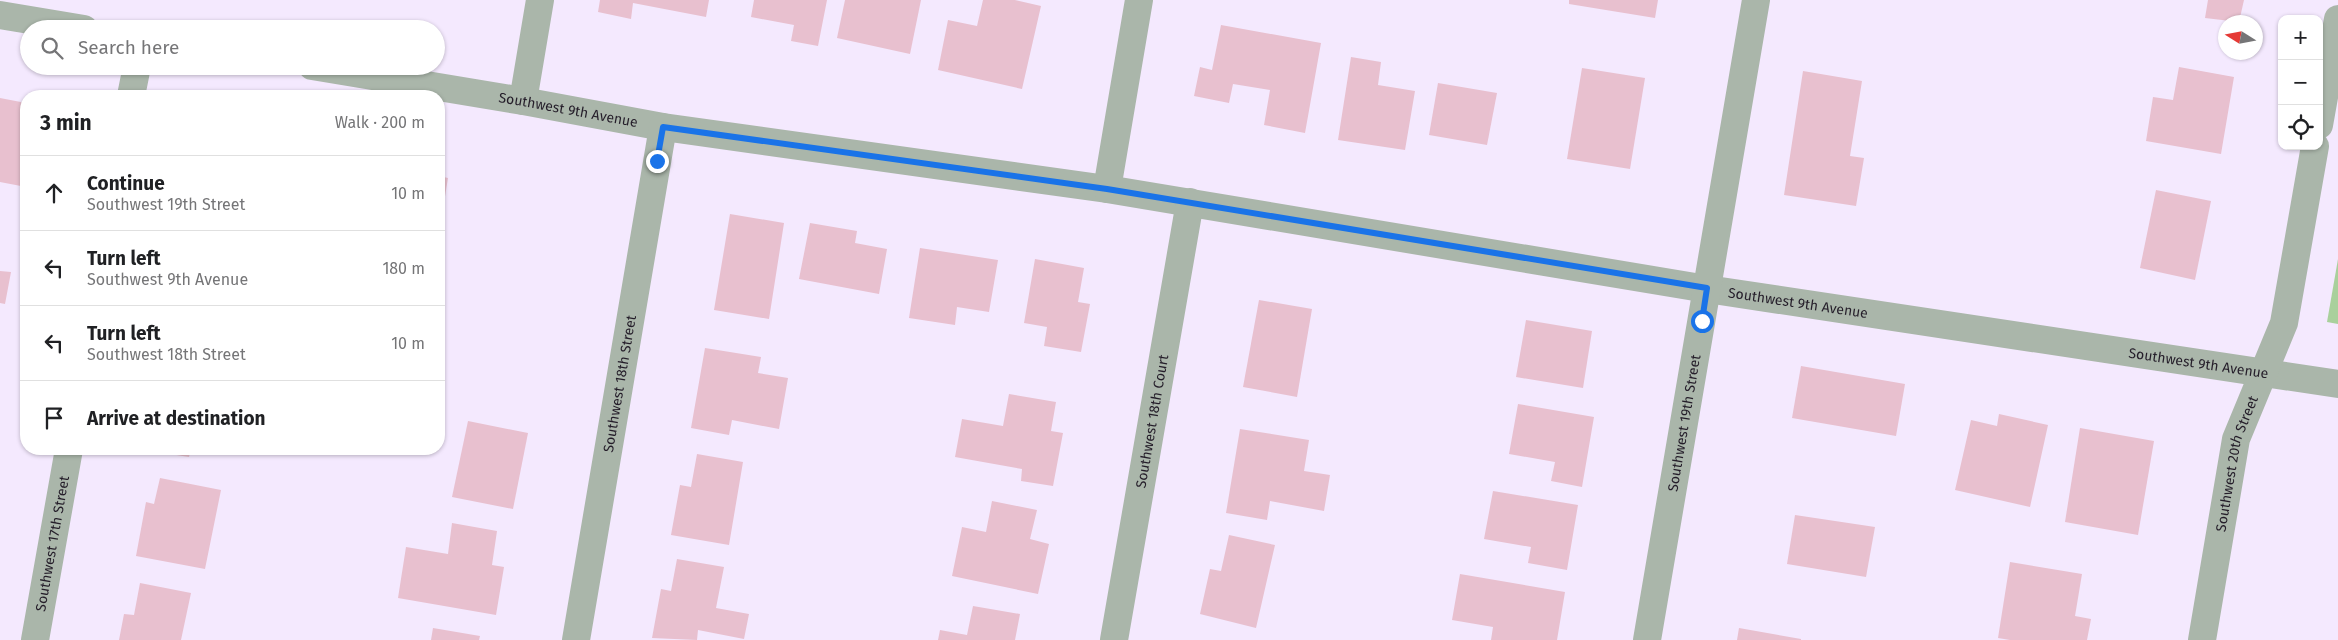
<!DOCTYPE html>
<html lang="en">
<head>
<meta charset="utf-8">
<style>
  body { margin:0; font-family:"Fira Sans",sans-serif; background:#f6f6f6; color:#202124 }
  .controls { position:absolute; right:15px; top:15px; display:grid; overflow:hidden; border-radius:10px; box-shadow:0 1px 4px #0004 }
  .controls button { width:45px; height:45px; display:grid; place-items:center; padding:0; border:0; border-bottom:1px solid #e0e0e0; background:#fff; color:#202124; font:25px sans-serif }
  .compass { position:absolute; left:2218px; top:15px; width:45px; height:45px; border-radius:50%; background:#fff; box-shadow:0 1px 4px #0004; rotate:281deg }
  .stop { position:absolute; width:15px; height:15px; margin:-11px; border:4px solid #1a73e8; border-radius:50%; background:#fff }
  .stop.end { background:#1a73e8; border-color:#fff; box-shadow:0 1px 5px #0008 }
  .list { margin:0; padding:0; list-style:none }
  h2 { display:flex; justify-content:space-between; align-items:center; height:65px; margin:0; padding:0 20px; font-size:21px }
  h2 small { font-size:16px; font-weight:400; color:#757577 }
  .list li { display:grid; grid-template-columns:32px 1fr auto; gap:15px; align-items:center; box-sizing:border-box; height:75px; padding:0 20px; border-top:1px solid #e0e0e0 }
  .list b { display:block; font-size:19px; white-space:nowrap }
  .list p { margin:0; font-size:16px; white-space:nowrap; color:#757577 }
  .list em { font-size:16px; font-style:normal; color:#757577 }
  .icon { flex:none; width:28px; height:28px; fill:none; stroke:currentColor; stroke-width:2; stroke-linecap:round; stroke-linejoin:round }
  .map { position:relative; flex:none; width:2338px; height:640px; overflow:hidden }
  .search { position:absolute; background:#fff; box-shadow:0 1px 4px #0004; left:20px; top:20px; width:425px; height:55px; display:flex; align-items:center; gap:12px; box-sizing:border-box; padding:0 18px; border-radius:28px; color:#757577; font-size:19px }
  .panel { position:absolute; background:#fff; box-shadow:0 1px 4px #0004; left:20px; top:90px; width:425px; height:365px; border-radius:20px }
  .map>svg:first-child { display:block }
</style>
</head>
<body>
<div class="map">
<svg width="2338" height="640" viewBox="0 0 2338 640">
  <rect width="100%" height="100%" fill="#f4e9fe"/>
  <path fill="#a9d09c" d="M 2338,259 L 2338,324 L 2327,322 Z"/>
  <g fill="#e8c0cf">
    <path d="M 600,0 L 709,0 L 706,17 L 633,3 L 631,19 L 598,12 Z"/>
    <path d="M 754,0 L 827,0 L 818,46 L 791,41 L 794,25 L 751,17 Z"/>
    <path d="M 845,0 L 921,0 L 910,54 L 837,38 Z"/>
    <path d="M 983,0 L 1015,0 L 1041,6 L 1022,89 L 938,70 L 948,20 L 977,26 Z"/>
    <path d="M 1569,0 L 1658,0 L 1655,18 L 1569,4 Z"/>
    <path d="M 2208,0 L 2244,0 L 2239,22 L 2205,18 Z"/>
    <path d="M 1221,25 L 1321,43 L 1305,133 L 1264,125 L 1270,90 L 1233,84 L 1229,103 L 1194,96 L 1200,67 L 1212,70 Z"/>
    <path d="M 1351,57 L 1381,62 L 1378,85 L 1415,91 L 1405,150 L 1338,140 Z"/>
    <path d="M 2179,67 L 2234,77 L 2221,154 L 2146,141 L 2153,97 L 2173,100 Z"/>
    <path d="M 1582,68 L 1645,78 L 1630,169 L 1567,159 Z"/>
    <path d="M 1803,71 L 1862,81 L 1850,156 L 1864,158 L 1856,206 L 1784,195 Z"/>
    <path d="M 1438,83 L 1497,93 L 1487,145 L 1429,135 Z"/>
    <path d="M 0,98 L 26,103 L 26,187 L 0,182 Z"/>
    <path d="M 439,176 L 448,178 L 440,227 L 439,227 Z"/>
    <path d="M 2156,190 L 2211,201 L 2195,280 L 2140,268 Z"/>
    <path d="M 730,214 L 784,223 L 769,319 L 714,310 Z"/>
    <path d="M 810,223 L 857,231 L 855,243 L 887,249 L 879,294 L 799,279 Z"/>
    <path d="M 920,248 L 998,260 L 989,312 L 957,307 L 955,325 L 909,318 Z"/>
    <path d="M 1035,259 L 1084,268 L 1078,302 L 1090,304 L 1081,352 L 1044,346 L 1047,327 L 1024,323 Z"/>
    <path d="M 0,271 L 11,272 L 5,304 L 0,303 Z"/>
    <path d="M 1259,300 L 1312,309 L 1297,397 L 1243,387 Z"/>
    <path d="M 1526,320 L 1592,331 L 1583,388 L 1516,377 Z"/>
    <path d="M 705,348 L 761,357 L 758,373 L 788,378 L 779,429 L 732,420 L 729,435 L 691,428 Z"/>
    <path d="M 1801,366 L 1905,384 L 1896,436 L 1792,418 Z"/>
    <path d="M 1009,394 L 1056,402 L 1051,431 L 1063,433 L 1053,486 L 1021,481 L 1022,469 L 955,457 L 962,419 L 1003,426 Z"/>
    <path d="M 1518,404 L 1594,417 L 1582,487 L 1551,481 L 1555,462 L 1509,454 Z"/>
    <path d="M 1999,414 L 2048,425 L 2030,507 L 1955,490 L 1971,420 L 1997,426 Z"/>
    <path d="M 468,421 L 528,433 L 513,509 L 452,497 Z"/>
    <path d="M 2080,428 L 2154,441 L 2138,535 L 2065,522 Z"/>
    <path d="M 1240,429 L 1309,440 L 1304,471 L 1330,475 L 1324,511 L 1270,501 L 1267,520 L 1226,513 Z"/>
    <path d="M 151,449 L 191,449 L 189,457 L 151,451 Z"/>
    <path d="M 697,454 L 743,462 L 729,545 L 671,535 L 680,485 L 691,487 Z"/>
    <path d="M 160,478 L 221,490 L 205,569 L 136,556 L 146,502 L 154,504 Z"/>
    <path d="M 1493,491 L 1578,505 L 1567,570 L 1528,563 L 1531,547 L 1484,539 Z"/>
    <path d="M 992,501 L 1037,510 L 1030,539 L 1049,544 L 1038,594 L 952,576 L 962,527 L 986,532 Z"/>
    <path d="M 1795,515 L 1875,527 L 1866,577 L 1787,564 Z"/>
    <path d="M 452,523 L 497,531 L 492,565 L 504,567 L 496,615 L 398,598 L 406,547 L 448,554 Z"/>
    <path d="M 1229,535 L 1275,545 L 1256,628 L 1200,614 L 1210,569 L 1221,571 Z"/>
    <path d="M 677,559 L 724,567 L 716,608 L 749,614 L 744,639 L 698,630 L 697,640 L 652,638 L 661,589 L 671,591 Z"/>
    <path d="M 2010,562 L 2082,574 L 2075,616 L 2091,619 L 2087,640 L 2010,640 L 1998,638 Z"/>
    <path d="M 1460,574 L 1565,592 L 1557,640 L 1491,640 L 1493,627 L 1452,620 Z"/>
    <path d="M 140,583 L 191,593 L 181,640 L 119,640 L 124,614 L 134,615 Z"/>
    <path d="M 973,606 L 1020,614 L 1015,640 L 938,640 L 940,630 L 967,635 Z"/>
    <path d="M 433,628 L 480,636 L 479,640 L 431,640 Z"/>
    <path d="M 1739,628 L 1801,639 L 1801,640 L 1737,640 Z"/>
  </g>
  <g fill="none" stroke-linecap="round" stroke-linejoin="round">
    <g stroke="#aab6aa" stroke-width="28">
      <path d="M 0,15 L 84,29"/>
      <path id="s1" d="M 312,66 L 523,101 L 663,127 L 1107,189 L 1707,289 L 2338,384"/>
      <path d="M 131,96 L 137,66"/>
      <path d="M 523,101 L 540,0"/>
      <path d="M 2319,125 L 2338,19"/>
      <path d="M 1107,189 L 1139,0"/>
      <path id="s2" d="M 35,640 L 69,449"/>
      <path id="s3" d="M 576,640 L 663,127"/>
      <path id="s4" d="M 1114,640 L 1190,202"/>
      <path id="s5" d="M 1647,640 L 1756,0"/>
      <path id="s6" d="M 2202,640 L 2236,439 L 2284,323 L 2315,146"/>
    </g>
  </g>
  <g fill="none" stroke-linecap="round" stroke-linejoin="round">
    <path stroke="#1a73e8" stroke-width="6" d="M 657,161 L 663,127 L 1107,189 L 1707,288 L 1702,321"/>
  </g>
  <g text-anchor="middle" stroke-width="4.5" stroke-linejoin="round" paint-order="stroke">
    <g font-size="14" fill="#251e2a" stroke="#fff">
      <text dy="5" stroke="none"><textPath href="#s1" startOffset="260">Southwest 9th Avenue</textPath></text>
      <text dy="5" stroke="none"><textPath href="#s1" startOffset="1505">Southwest 9th Avenue</textPath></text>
      <text dy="5" stroke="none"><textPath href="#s1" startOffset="1910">Southwest 9th Avenue</textPath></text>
      <text dy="5" stroke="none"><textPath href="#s3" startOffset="260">Southwest 18th Street</textPath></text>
      <text dy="5" stroke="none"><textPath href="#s4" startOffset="222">Southwest 18th Court</textPath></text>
      <text dy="5" stroke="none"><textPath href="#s5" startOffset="220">Southwest 19th Street</textPath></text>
      <text dy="5" stroke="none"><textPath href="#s6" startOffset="180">Southwest 20th Street</textPath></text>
      <text dy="5" stroke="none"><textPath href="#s2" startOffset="98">Southwest 17th Street</textPath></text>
    </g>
  </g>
</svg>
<div class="controls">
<button>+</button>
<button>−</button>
<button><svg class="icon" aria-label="locate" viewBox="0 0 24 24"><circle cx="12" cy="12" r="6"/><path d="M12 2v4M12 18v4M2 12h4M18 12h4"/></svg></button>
</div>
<svg class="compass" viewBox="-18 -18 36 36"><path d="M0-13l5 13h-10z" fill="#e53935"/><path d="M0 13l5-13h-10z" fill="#757577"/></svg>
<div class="stop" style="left:1702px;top:321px"></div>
<div class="stop end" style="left:657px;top:161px"></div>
<div class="search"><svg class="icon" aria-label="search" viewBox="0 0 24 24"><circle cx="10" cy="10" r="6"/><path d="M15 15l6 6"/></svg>Search here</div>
<section class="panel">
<h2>3 min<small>Walk · 200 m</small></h2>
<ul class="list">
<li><svg class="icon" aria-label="ahead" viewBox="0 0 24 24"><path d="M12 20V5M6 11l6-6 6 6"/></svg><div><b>Continue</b><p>Southwest 19th Street</p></div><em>10 m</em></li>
<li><svg class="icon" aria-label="left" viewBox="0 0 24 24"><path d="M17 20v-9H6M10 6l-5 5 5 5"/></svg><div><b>Turn left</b><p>Southwest 9th Avenue</p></div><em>180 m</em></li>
<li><svg class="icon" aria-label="left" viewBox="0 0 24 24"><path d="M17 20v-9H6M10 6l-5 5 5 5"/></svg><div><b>Turn left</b><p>Southwest 18th Street</p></div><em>10 m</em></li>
<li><svg class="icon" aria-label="arrive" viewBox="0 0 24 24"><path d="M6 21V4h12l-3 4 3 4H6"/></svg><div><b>Arrive at destination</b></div></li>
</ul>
</section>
</div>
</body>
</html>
